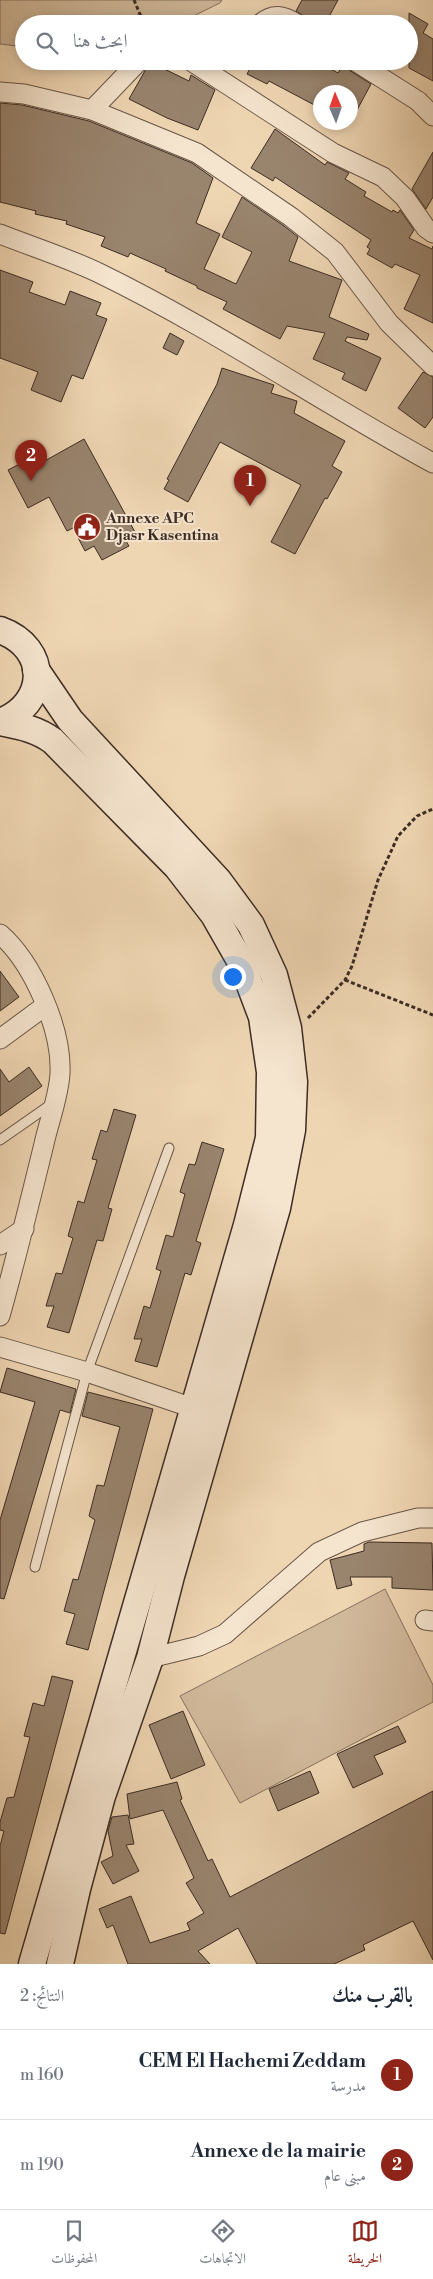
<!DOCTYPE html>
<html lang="ar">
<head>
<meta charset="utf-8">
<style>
  body { margin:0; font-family:"Libre Bodoni",Amiri,serif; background:#f6f6f7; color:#1f2937; direction:rtl }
  .compass { position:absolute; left:313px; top:85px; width:45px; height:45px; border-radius:50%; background:#fff; box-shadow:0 2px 12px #0003; rotate:358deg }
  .you { position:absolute; left:232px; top:976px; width:18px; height:18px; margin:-12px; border:4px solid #fff; border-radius:50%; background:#1a73e8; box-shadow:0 0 0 8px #1a73e833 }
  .badge { display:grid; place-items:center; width:32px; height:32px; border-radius:50%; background:#8f2418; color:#fff; font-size:16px; font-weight:700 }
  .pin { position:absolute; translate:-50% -41px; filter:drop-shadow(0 1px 2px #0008) }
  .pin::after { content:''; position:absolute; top:26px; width:18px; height:15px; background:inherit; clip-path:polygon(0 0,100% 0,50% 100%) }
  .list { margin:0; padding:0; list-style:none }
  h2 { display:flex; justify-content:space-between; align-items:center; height:65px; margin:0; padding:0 20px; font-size:21px }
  h2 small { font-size:16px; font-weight:400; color:#747a83 }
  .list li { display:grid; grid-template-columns:32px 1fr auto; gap:15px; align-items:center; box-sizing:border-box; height:90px; padding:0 20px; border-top:1px solid #e0e1e3 }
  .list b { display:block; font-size:19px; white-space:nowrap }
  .list p { margin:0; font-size:16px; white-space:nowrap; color:#747a83 }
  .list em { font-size:16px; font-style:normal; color:#747a83 }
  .icon { flex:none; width:28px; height:28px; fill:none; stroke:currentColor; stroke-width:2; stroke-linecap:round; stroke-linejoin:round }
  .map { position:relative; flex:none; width:433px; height:1964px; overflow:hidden; direction:ltr }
  .search { position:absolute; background:#fff; box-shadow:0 2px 12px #0003; left:15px; right:15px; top:15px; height:55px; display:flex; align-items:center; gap:12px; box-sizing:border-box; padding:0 18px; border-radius:28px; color:#747a83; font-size:19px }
  .sheet { height:245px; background:#fff }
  nav { display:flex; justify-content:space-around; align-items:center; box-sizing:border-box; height:70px; border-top:1px solid #e0e1e3; background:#fff; font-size:14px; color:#747a83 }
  nav a { display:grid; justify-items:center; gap:2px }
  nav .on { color:#8f2418 }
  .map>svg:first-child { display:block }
</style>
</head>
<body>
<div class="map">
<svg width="433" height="1964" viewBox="0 0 433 1964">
  <rect width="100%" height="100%" fill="#efd6b3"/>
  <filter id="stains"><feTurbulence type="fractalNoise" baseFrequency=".004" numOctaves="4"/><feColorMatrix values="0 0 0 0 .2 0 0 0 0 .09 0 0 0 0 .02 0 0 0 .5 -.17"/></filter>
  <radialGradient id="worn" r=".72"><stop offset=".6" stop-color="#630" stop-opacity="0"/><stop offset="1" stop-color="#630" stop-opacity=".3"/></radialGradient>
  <g fill="#d1b99b" stroke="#867260">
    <path d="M 0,0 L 222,0 L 220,3 L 177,24 L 156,24 L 139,13 L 128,24 L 24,24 L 24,47 L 0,44 Z"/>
    <path d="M 385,1589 L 433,1685 L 433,1702 L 240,1803 L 180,1696 Z"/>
  </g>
  <g fill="#99846e" stroke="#3c2c24">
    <path d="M 302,0 L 338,0 L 325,24 L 308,24 L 307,18 L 296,11 Z"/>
    <path d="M 409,13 L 428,24 L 423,33 L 433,39 L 433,81 L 409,68 Z"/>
    <path d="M 254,61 L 316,61 L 338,73 L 344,63 L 349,70 L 371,84 L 350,123 L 350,92 L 320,92 L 320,108 L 269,81 L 267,84 L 247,74 Z"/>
    <path d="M 150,62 L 189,81 L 191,75 L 215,90 L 198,130 L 167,118 L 129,99 Z"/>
    <path d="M 0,103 L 22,105 L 89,121 L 192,163 L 213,178 L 196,223 L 220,234 L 204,269 L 236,284 L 252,252 L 222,237 L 242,197 L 284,226 L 298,237 L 289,261 L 342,280 L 329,317 L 369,334 L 367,340 L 347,337 L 345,341 L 381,358 L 366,391 L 342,379 L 345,373 L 313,359 L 325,333 L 287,326 L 280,339 L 223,309 L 227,302 L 197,288 L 197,286 L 165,271 L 166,269 L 130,253 L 128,257 L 101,246 L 105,237 L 66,224 L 67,221 L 35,214 L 36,211 L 0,202 Z"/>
    <path d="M 275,129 L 325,165 L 327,162 L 349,173 L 345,179 L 366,192 L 364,196 L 392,212 L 393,210 L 398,213 L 400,210 L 414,230 L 409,238 L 432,249 L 433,246 L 433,323 L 404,309 L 420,275 L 395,264 L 392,268 L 367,254 L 370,249 L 367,247 L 371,240 L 275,177 L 273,181 L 251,168 Z"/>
    <path d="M 433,152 L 433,197 L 426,209 L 412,189 Z"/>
    <path d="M 0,270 L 33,282 L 29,292 L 65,305 L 70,291 L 101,303 L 96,315 L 107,319 L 83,379 L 72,375 L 61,402 L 31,390 L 38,372 L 0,358 Z"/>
    <path d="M 170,333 L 184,341 L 177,355 L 163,348 Z"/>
    <path d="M 222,368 L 274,385 L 271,393 L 297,401 L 294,413 L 345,441 L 332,466 L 342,472 L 327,499 L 325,498 L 295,554 L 271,542 L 301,485 L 220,442 L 188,502 L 164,489 L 169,480 L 167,479 L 217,384 Z"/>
    <path d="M 423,372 L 433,377 L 433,417 L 425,428 L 398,408 Z"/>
    <path d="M 84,439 L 135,532 L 124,538 L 129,546 L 102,560 L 94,546 L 85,551 L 73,528 L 67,531 L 49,497 L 28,508 L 8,470 L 27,460 L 32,468 Z"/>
    <path d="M 0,971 L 19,997 L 0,1011 Z"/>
    <path d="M 29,1067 L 42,1086 L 0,1116 L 0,1069 L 9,1082 Z"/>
    <path d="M 114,1109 L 136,1115 L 108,1208 L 112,1209 L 103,1241 L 97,1240 L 69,1333 L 47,1327 L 54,1306 L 46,1306 L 56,1273 L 62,1274 L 73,1238 L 68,1236 L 78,1201 L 84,1203 L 97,1160 L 92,1159 L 101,1130 L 107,1132 Z"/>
    <path d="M 202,1142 L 224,1149 L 196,1241 L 201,1243 L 191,1275 L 185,1273 L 157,1367 L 135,1361 L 142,1339 L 134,1339 L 144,1306 L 150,1308 L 161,1271 L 156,1269 L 166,1235 L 173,1237 L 185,1194 L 180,1192 L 189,1164 L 195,1165 Z"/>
    <path d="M 7,1368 L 76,1389 L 70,1413 L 60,1410 L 4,1599 L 0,1598 L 0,1520 L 35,1402 L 0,1392 Z"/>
    <path d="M 88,1392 L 153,1409 L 88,1650 L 66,1644 L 75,1614 L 64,1611 L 73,1579 L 78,1580 L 95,1520 L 89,1516 L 97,1485 L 104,1486 L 120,1427 L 82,1416 Z"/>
    <path d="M 369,1542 L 432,1543 L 433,1590 L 392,1588 L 392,1577 L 350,1577 L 352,1585 L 337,1589 L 330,1560 L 364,1551 L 364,1544 Z"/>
    <path d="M 52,1676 L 73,1681 L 5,1934 L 0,1933 L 0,1846 L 4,1831 L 0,1830 L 0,1822 L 7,1798 L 14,1797 L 30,1737 L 24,1736 L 33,1703 L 44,1706 Z"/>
    <path d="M 183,1711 L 205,1765 L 171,1779 L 149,1725 Z"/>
    <path d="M 398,1726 L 406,1742 L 374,1756 L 383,1774 L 353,1788 L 337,1754 Z"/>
    <path d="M 310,1771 L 319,1793 L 278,1811 L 269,1789 Z"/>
    <path d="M 177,1782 L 182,1799 L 180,1800 L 208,1861 L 212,1859 L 230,1897 L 433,1791 L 433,1960 L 413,1921 L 363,1945 L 365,1950 L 334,1964 L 257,1964 L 238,1928 L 198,1951 L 210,1964 L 128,1964 L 113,1925 L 107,1928 L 99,1909 L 131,1896 L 150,1943 L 190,1930 L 187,1923 L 204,1913 L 186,1883 L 194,1878 L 163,1810 L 130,1819 L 127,1794 Z"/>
    <path d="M 128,1815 L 134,1844 L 126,1845 L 139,1871 L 113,1884 L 101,1862 L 113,1856 L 108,1831 L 112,1817 Z"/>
  </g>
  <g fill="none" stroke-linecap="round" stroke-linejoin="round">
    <g stroke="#695648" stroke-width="11">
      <g id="lane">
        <path d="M 0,1140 L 53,1103"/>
        <path d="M 35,1567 L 87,1372 L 169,1148"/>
      </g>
    </g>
    <g stroke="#695648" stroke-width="21">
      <g id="street">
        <path d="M 260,24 C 273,13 283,15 297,24"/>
        <path d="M 191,61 L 333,153 L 383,177 L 405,198 L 426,228 L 433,233"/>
        <path d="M 355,61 L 418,101 L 433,116"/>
        <path d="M 0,92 L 24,94 L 92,110 L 197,153 L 291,217 L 335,252 L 389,323 L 433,366"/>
        <path d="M 92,110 L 139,61"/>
        <path d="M 0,234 C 33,247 68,258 99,273 C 214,329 321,402 433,463"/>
        <path d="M 0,934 C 33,963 62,1029 60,1073 C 59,1096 49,1121 44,1144 C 30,1201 16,1259 0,1316"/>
        <path d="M 0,1039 L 45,1006"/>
        <path d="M 0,1245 L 24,1229"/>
        <path d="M 0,1347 L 87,1372 L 193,1408"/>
        <path d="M 425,1620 L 433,1621"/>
        <path d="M 150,1658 L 199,1646 L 225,1634 L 319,1552 L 362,1532 L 418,1518 L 433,1518"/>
      </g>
    </g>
    <g stroke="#3c2c24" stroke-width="29">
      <g id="secondary">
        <path d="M 0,630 C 50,648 48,704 0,722"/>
        <path d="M 36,670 L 70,720 L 218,880 L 251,925 L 274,975 L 288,1028 L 294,1082 L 292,1130 L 277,1208 L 171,1576 L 150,1658 L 102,1796 L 77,1889 L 60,1964"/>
        <path d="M 0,722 C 20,726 37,729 53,741 L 177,867 L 214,915 L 242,964 L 262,1017 L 270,1072 L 269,1138 L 247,1225 L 32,1964"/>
      </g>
    </g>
    <g stroke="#3c2c24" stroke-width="3" stroke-dasharray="4 2.5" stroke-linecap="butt">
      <path d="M 134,0 L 144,24"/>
      <path d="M 345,980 L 433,1015"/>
      <path d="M 308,1018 L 345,980 L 352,966 L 378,880 L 398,836 L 417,816 L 433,809"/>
    </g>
    <use href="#lane" stroke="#f5e4ce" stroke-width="9"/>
    <use href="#street" stroke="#f5e4ce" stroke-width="19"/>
    <use href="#secondary" stroke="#f5e4ce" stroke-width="26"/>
  </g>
  <defs>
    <g id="civic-disc" transform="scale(1.4375)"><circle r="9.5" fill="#8f2418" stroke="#f5e4ce"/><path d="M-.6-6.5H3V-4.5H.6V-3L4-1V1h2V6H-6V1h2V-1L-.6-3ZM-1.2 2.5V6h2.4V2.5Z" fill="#fff"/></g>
  </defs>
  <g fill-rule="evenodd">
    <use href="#civic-disc" x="87" y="527"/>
  </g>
  <g text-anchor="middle" stroke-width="4" stroke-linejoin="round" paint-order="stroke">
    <g font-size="15" font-weight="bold" fill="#3c2c24" stroke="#f5e4ce" text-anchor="start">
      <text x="106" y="523">Annexe APC<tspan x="106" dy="17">Djasr Kasentina</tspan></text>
    </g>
  </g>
  <rect width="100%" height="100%" filter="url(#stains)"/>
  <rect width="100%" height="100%" fill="url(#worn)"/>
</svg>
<svg class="compass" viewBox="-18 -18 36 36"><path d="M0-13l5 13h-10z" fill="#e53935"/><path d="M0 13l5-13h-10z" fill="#747a83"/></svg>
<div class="you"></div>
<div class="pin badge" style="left:250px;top:506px">1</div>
<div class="pin badge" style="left:31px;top:481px">2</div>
<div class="search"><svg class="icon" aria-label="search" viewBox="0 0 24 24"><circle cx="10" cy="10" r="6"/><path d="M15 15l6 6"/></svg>ابحث هنا</div>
</div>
<section class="sheet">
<h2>بالقرب منك<small>النتائج: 2</small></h2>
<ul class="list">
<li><span class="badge">1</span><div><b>CEM El Hachemi Zeddam</b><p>مدرسة</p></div><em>160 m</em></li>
<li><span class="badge">2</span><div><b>Annexe de la mairie</b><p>مبنى عام</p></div><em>190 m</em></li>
</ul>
</section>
<nav>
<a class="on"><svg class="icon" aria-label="map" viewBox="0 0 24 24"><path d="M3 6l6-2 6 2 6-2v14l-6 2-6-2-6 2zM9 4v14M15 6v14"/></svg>الخريطة</a>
<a><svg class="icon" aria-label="directions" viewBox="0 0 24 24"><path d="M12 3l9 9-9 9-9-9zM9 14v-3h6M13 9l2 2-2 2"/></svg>الاتجاهات</a>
<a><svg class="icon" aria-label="saved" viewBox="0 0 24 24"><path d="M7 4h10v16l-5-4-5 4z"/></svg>المحفوظات</a>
</nav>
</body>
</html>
